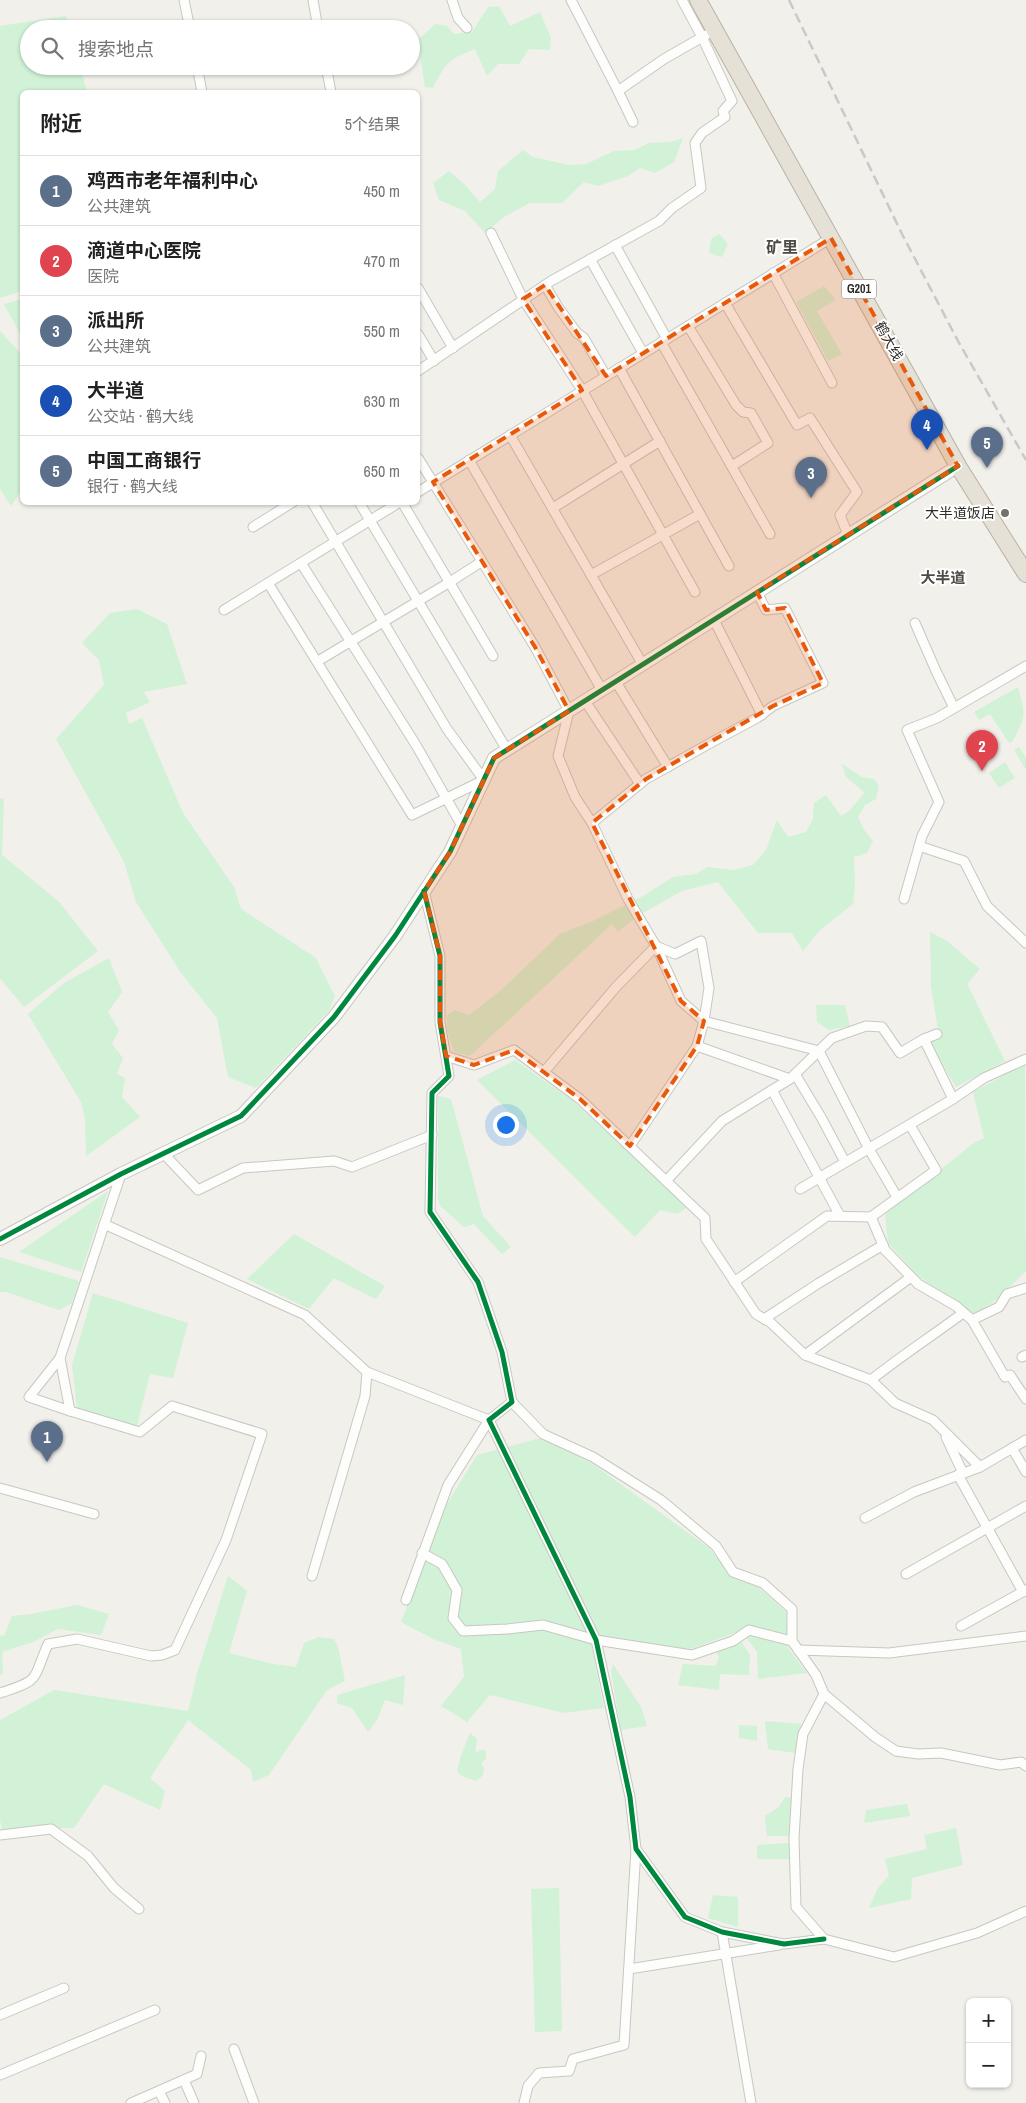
<!DOCTYPE html>
<html lang="zh">
<head>
<meta charset="utf-8">
<style>
  body { margin:0; font-family:"Archivo Narrow","Noto Sans SC",sans-serif; background:#f2f2f2; color:#222 }
  .controls { position:absolute; right:15px; bottom:15px; display:grid; overflow:hidden; border-radius:8px; box-shadow:0 1px 4px #0004 }
  .controls button { width:45px; height:45px; display:grid; place-items:center; padding:0; border:0; border-bottom:1px solid #e0e0e0; background:#fff; color:#222; font:25px sans-serif }
  .you { position:absolute; left:505px; top:1124px; width:18px; height:18px; margin:-12px; border:4px solid #fff; border-radius:50%; background:#1a73e8; box-shadow:0 0 0 8px #1a73e833 }
  .badge { display:grid; place-items:center; width:32px; height:32px; border-radius:50%; background:#db2777; color:#fff; font-size:16px; font-weight:700 }
  .pin { position:absolute; translate:-50% -41px; filter:drop-shadow(0 1px 2px #0008) }
  .pin::after { content:''; position:absolute; top:26px; width:18px; height:15px; background:inherit; clip-path:polygon(0 0,100% 0,50% 100%) }
  .list { margin:0; padding:0; list-style:none }
  h2 { display:flex; justify-content:space-between; align-items:center; height:65px; margin:0; padding:0 20px; font-size:21px }
  h2 small { font-size:16px; font-weight:400; color:#767676 }
  .list li { display:grid; grid-template-columns:32px 1fr auto; gap:15px; align-items:center; box-sizing:border-box; height:70px; padding:0 20px; border-top:1px solid #e0e0e0 }
  .list b { display:block; font-size:19px; white-space:nowrap }
  .list p { margin:0; font-size:16px; white-space:nowrap; color:#767676 }
  .list em { font-size:16px; font-style:normal; color:#767676 }
  .icon { flex:none; width:28px; height:28px; fill:none; stroke:currentColor; stroke-width:2; stroke-linecap:round; stroke-linejoin:round }
  .map { position:relative; flex:none; width:1026px; height:2103px; overflow:hidden }
  .search { position:absolute; background:#fff; box-shadow:0 1px 4px #0004; left:20px; top:20px; width:400px; height:55px; display:flex; align-items:center; gap:12px; box-sizing:border-box; padding:0 18px; border-radius:28px; color:#767676; font-size:19px }
  .panel { position:absolute; background:#fff; box-shadow:0 1px 4px #0004; left:20px; top:90px; width:400px; height:415px; border-radius:8px }
  .map>svg:first-child { display:block }
</style>
</head>
<body>
<div class="map">
<svg width="1026" height="2103" viewBox="0 0 1026 2103">
  <rect width="100%" height="100%" fill="#f1f0eb"/>
  <g fill="#d1f2d6">
    <path d="M 499,6 L 510,26 L 540,12 L 551,38 L 550,50 L 529,49 L 519,64 L 498,64 L 487,76 L 475,49 C 448,59 446,63 433,88 L 425,87 L 418,40 L 435,24 L 447,26 L 454,34 L 472,32 L 488,7 Z"/>
    <path d="M 66,16 L 69,29 L 29,29 L 29,66 L 80,66 L 87,92 L 22,92 L 22,291 L 0,298 L 0,26 Z"/>
    <path d="M 683,138 L 674,162 L 655,173 L 640,168 L 628,176 L 598,186 L 584,182 L 562,203 L 530,203 L 504,217 L 485,233 L 465,211 L 439,200 L 433,183 L 449,171 L 466,186 L 480,202 L 495,189 L 498,171 L 523,150 L 533,157 L 569,165 L 586,164 L 614,151 L 635,150 L 649,143 L 671,142 Z"/>
    <path d="M 719,234 L 728,244 L 722,257 L 709,253 L 711,239 Z"/>
    <path d="M 824,286 L 836,300 L 817,311 L 842,354 L 828,361 L 796,302 Z"/>
    <path d="M 22,299 L 22,337 L 4,304 Z"/>
    <path d="M 0,331 L 22,355 L 22,489 L 11,506 L 0,489 Z"/>
    <path d="M 137,609 L 167,624 L 187,684 L 144,692 L 150,702 L 126,713 L 129,724 L 142,718 L 183,813 L 234,887 L 241,909 L 316,958 L 335,996 L 329,1011 L 256,1088 L 228,1077 L 217,1018 L 181,973 L 136,902 L 124,862 L 56,739 L 104,685 L 99,660 L 82,643 L 110,613 Z"/>
    <path d="M 1018,687 C 1026,716 1026,715 1013,741 L 1009,743 L 990,714 L 979,720 L 974,712 Z"/>
    <path d="M 1019,747 L 1026,758 L 1026,770 L 1014,750 Z"/>
    <path d="M 1005,762 L 1015,778 L 999,788 L 989,773 Z"/>
    <path d="M 842,764 L 862,777 L 874,779 L 879,786 L 876,799 L 865,805 L 858,817 L 864,830 L 873,841 L 867,853 L 854,857 L 855,887 L 853,904 L 820,930 L 803,951 L 792,933 L 758,933 L 718,882 L 682,891 L 639,915 L 618,932 L 612,924 L 470,1056 L 454,1052 L 447,1030 L 447,1015 L 455,1010 L 469,1015 L 500,991 L 560,934 L 593,921 L 643,896 L 673,877 L 696,874 L 707,867 L 734,870 L 753,865 L 766,850 L 777,820 L 788,837 L 806,832 L 813,819 L 814,803 L 826,795 L 841,816 C 853,810 855,802 865,793 L 846,777 Z"/>
    <path d="M 0,798 L 4,799 L 2,855 L 59,902 L 98,951 L 24,1007 L 0,978 Z"/>
    <path d="M 930,932 L 947,941 L 980,969 L 967,984 L 1005,1061 L 956,1087 L 929,1041 L 939,1036 L 931,987 Z"/>
    <path d="M 109,958 L 122,992 L 108,1012 L 119,1030 L 112,1044 L 123,1058 L 117,1074 L 125,1078 L 122,1097 L 140,1117 L 86,1156 L 85,1119 L 81,1102 L 28,1014 L 64,983 Z"/>
    <path d="M 816,1005 L 845,1005 L 850,1026 L 829,1030 L 817,1022 Z"/>
    <path d="M 515,1060 L 573,1101 L 687,1207 L 678,1214 L 660,1210 L 635,1237 L 477,1080 Z"/>
    <path d="M 1025,1064 L 1026,1271 L 999,1297 L 976,1315 L 919,1277 L 888,1243 L 885,1214 L 975,1142 L 984,1138 L 973,1092 Z"/>
    <path d="M 438,1096 L 451,1099 L 483,1216 L 511,1247 L 502,1254 L 474,1224 L 464,1227 L 440,1206 L 438,1198 Z"/>
    <path d="M 108,1191 L 81,1272 L 19,1252 Z"/>
    <path d="M 294,1234 L 385,1286 L 376,1299 L 334,1278 L 309,1309 L 247,1279 Z"/>
    <path d="M 0,1257 L 79,1281 L 72,1303 L 59,1310 L 6,1292 L 0,1292 Z"/>
    <path d="M 93,1293 L 188,1323 L 173,1378 L 150,1374 L 137,1426 L 77,1408 L 72,1365 Z"/>
    <path d="M 541,1438 L 590,1462 L 709,1548 L 735,1579 L 758,1587 L 786,1612 L 788,1648 L 807,1673 L 758,1679 L 757,1652 L 741,1631 L 690,1649 L 591,1643 L 604,1708 L 564,1713 L 490,1695 L 467,1722 L 441,1706 L 464,1677 L 461,1649 L 433,1639 L 401,1622 L 445,1507 L 477,1455 Z"/>
    <path d="M 228,1576 L 247,1591 L 229,1653 L 273,1664 L 296,1667 L 304,1643 L 319,1637 L 334,1639 L 338,1647 L 345,1681 L 327,1690 L 269,1775 L 253,1782 L 251,1770 L 188,1720 L 150,1778 L 165,1791 L 160,1810 L 104,1784 L 74,1828 L 2,1829 L 0,1820 L 0,1720 L 54,1690 L 188,1711 L 197,1674 Z"/>
    <path d="M 77,1605 L 109,1614 L 101,1635 L 58,1629 L 33,1642 L 2,1652 L 3,1672 L 0,1676 L 0,1635 L 4,1636 L 12,1616 L 31,1614 Z"/>
    <path d="M 740,1640 L 750,1655 L 749,1675 L 720,1674 L 719,1690 L 678,1685 L 683,1664 L 715,1666 L 719,1658 L 716,1650 Z"/>
    <path d="M 613,1664 L 641,1707 L 647,1726 L 621,1730 L 611,1672 Z"/>
    <path d="M 405,1675 L 403,1705 L 385,1700 L 377,1720 L 368,1732 L 352,1708 L 337,1703 L 337,1695 Z"/>
    <path d="M 765,1721 L 801,1724 L 795,1753 L 768,1749 Z"/>
    <path d="M 739,1725 L 757,1726 L 757,1741 L 739,1738 Z"/>
    <path d="M 470,1733 L 477,1739 L 475,1753 L 481,1750 L 486,1751 L 486,1758 L 481,1764 L 484,1768 L 483,1775 L 476,1781 L 464,1777 L 457,1772 L 460,1758 Z"/>
    <path d="M 785,1797 L 793,1798 L 791,1836 L 767,1836 L 765,1816 L 779,1807 Z"/>
    <path d="M 907,1804 L 910,1816 L 864,1823 L 866,1810 Z"/>
    <path d="M 956,1828 L 963,1865 L 912,1878 L 911,1899 L 869,1908 L 878,1888 L 889,1876 L 885,1859 L 927,1849 L 924,1835 Z"/>
    <path d="M 790,1843 L 791,1859 L 757,1859 L 757,1845 Z"/>
    <path d="M 559,1888 L 562,2031 L 535,2032 L 531,1889 Z"/>
    <path d="M 713,1895 L 738,1897 L 738,1927 L 708,1918 Z"/>
  </g>
  <g fill="none" stroke-linecap="round" stroke-linejoin="round">
    <g stroke="#c7c7c3" stroke-width="11">
      <g id="street">
        <path d="M 184,0 L 190,29"/>
        <path d="M 313,0 L 318,29"/>
        <path d="M 452,0 L 458,18 L 467,28"/>
        <path d="M 571,0 L 618,91 L 664,59 L 706,35"/>
        <path d="M 197,66 L 202,92"/>
        <path d="M 326,66 L 331,92"/>
        <path d="M 618,91 L 633,122"/>
        <path d="M 491,233 L 523,299 L 582,390 L 695,592"/>
        <path d="M 615,245 L 667,339"/>
        <path d="M 590,259 L 643,353"/>
        <path d="M 773,273 L 832,383"/>
        <path d="M 545,285 L 558,307 L 577,333 L 584,338 L 606,376"/>
        <path d="M 418,288 L 453,348"/>
        <path d="M 725,303 L 797,425 L 810,418 L 857,492 L 840,515 L 848,535"/>
        <path d="M 688,326 L 736,405 L 743,412 L 751,413 L 768,443 L 732,466"/>
        <path d="M 418,334 L 434,361"/>
        <path d="M 661,342 L 770,534"/>
        <path d="M 619,368 L 729,566"/>
        <path d="M 418,371 L 551,281 L 659,221 L 672,208 L 701,188 L 695,143 L 702,133 L 725,117 L 723,111 L 732,101 L 702,37 L 682,0"/>
        <path d="M 510,435 L 643,665"/>
        <path d="M 418,458 L 535,647 L 569,711 L 558,756 L 575,797 L 592,823 L 628,899 L 656,946 L 681,1001 L 704,1021 L 697,1046 L 790,1079"/>
        <path d="M 469,460 L 602,690"/>
        <path d="M 418,492 L 831,238"/>
        <path d="M 359,502 L 507,750"/>
        <path d="M 402,502 L 493,656"/>
        <path d="M 553,508 L 660,441"/>
        <path d="M 253,527 L 293,502"/>
        <path d="M 301,563 L 416,745 L 462,826"/>
        <path d="M 591,575 L 700,514"/>
        <path d="M 268,583 L 412,815 L 484,780 L 447,729 L 312,502"/>
        <path d="M 224,610 L 400,502"/>
        <path d="M 714,620 L 762,715"/>
        <path d="M 915,623 L 936,671 L 954,708"/>
        <path d="M 318,661 L 450,582 L 481,562"/>
        <path d="M 616,682 L 668,767"/>
        <path d="M 585,701 L 640,784"/>
        <path d="M 592,823 L 646,779 L 714,741 L 757,718 L 773,706 L 823,683 L 785,608 L 766,610 L 757,592"/>
        <path d="M 919,846 L 964,861 L 987,906 L 1026,943"/>
        <path d="M 424,891 L 440,956 L 440,1022 L 449,1076 L 432,1093 L 430,1212 L 478,1282 L 502,1352 L 512,1402 L 489,1420 L 596,1640 L 630,1797 L 636,1849 L 685,1917 L 722,1932 L 784,1944 L 824,1939"/>
        <path d="M 904,899 L 922,836 L 939,802 L 907,730 L 937,718 L 1026,666"/>
        <path d="M 446,1056 L 474,1065 L 514,1050 L 580,1099 L 705,1218 L 706,1239 L 756,1314 L 770,1322 L 805,1355 L 871,1380 L 895,1403 L 933,1420 L 980,1467"/>
        <path d="M 544,1072 L 616,987 L 656,946 L 675,954 L 701,941 L 709,988 L 704,1021 L 819,1051 L 869,1149 L 897,1197"/>
        <path d="M 795,1074 L 821,1117 L 845,1162"/>
        <path d="M 772,1090 L 840,1216"/>
        <path d="M 953,1099 L 984,1078 L 1026,1059"/>
        <path d="M 910,1125 L 936,1170 L 871,1217 L 885,1250 L 918,1284 L 956,1306 L 972,1320 L 999,1307 L 1007,1294 L 1026,1288"/>
        <path d="M 630,1146 L 697,1046"/>
        <path d="M 163,1153 L 198,1190 L 243,1168 L 334,1161 L 352,1167 L 432,1135"/>
        <path d="M 666,1181 L 722,1121 L 790,1079 L 832,1038 L 866,1026 L 882,1027 L 900,1053 L 924,1039 L 937,1034"/>
        <path d="M 800,1189 L 953,1099 L 924,1039"/>
        <path d="M 104,1224 L 305,1315 L 367,1372 L 365,1396 L 312,1576"/>
        <path d="M 734,1282 L 827,1216 L 871,1217"/>
        <path d="M 764,1319 L 819,1283 L 883,1245"/>
        <path d="M 972,1320 L 1005,1377 L 1010,1375 L 1026,1399"/>
        <path d="M 805,1355 L 911,1277"/>
        <path d="M 1022,1357 L 1026,1355"/>
        <path d="M 367,1372 L 489,1420 L 448,1485 L 406,1600"/>
        <path d="M 871,1380 C 901,1356 932,1336 963,1313"/>
        <path d="M 512,1402 L 543,1434 L 593,1457 L 661,1500 L 716,1546 L 733,1572 L 763,1583 L 792,1609 L 792,1641 L 816,1675 L 824,1694 L 875,1737 L 896,1751 L 918,1754 L 941,1753 L 1000,1765 L 1021,1762 L 1026,1766"/>
        <path d="M 70,1411 L 29,1397 L 60,1358 L 121,1174"/>
        <path d="M 946,1437 L 963,1473"/>
        <path d="M 1012,1448 L 1026,1472"/>
        <path d="M 958,1475 L 1023,1592"/>
        <path d="M 0,1488 L 94,1514"/>
        <path d="M 865,1518 L 914,1492 L 980,1467 L 1026,1440"/>
        <path d="M 422,1553 L 442,1564 L 457,1590 L 453,1618 L 463,1631 L 507,1629 L 543,1625 L 596,1640 L 692,1655 L 733,1641 L 749,1630 L 792,1641"/>
        <path d="M 906,1574 L 1026,1506"/>
        <path d="M 961,1626 L 1026,1590"/>
        <path d="M 798,1650 L 889,1653 L 1026,1636"/>
        <path d="M 0,1693 C 41,1680 32,1681 48,1644 L 77,1639 L 151,1656 L 162,1655 L 175,1650 L 226,1540 L 262,1434 L 172,1406 L 140,1432 L 70,1411 L 60,1358"/>
        <path d="M 824,1694 L 803,1734 L 798,1769 L 794,1839 L 796,1907 L 824,1939 L 894,1957 L 977,1933 L 1026,1911"/>
        <path d="M 0,1835 L 51,1829 L 88,1856 L 114,1888 L 139,1909"/>
        <path d="M 722,1932 L 751,2103"/>
        <path d="M 629,1969 L 779,1945"/>
        <path d="M 0,2015 L 64,1988"/>
        <path d="M 234,2049 L 254,2103"/>
        <path d="M 0,2075 L 155,2010"/>
        <path d="M 184,2080 L 194,2103"/>
        <path d="M 159,2091 L 165,2103"/>
        <path d="M 131,2103 L 197,2074 L 201,2056"/>
        <path d="M 524,2103 L 528,2086 L 539,2073 L 569,2071 L 573,2059 L 624,2045 L 636,1849"/>
      </g>
    </g>
    <g stroke="#c7c7c3" stroke-width="14">
      <path id="secondary" d="M 0,1239 L 121,1174 L 241,1116 L 334,1017 L 395,936 L 450,852 L 494,758 L 958,466"/>
    </g>
    <g stroke="#b8b2a4" stroke-width="18">
      <path id="highway" d="M 698,0 L 958,466 L 1026,574"/>
    </g>
    <use href="#street" stroke="#fdfdfc" stroke-width="9"/>
    <use href="#secondary" stroke="#fdfdfc" stroke-width="12"/>
    <use href="#highway" stroke="#e6e1d6" stroke-width="16"/>
    <path stroke="#c9c9c8" stroke-width="2.5" stroke-dasharray="10 5" stroke-linecap="butt" d="M 789,0 L 902,234 L 958,341 L 1026,460"/>
    <g stroke="#fff" stroke-width="8">
      <g id="cycleway">
        <path d="M 424,891 L 440,956 L 440,1022 L 449,1076 L 432,1093 L 430,1212 L 478,1282 L 502,1352 L 512,1402 L 489,1420 L 596,1640 L 630,1797 L 636,1849 L 685,1917 L 722,1932 L 784,1944 L 824,1939"/>
        <path d="M 0,1239 L 121,1174 L 241,1116 L 334,1017 L 395,936 L 450,852 L 494,758 L 958,466"/>
      </g>
    </g>
    <use href="#cycleway" stroke="#00873e" stroke-width="5"/>
  </g>
  <path fill="#e8590c" fill-opacity="0.2" stroke="#e8590c" stroke-width="4" stroke-dasharray="10 6" stroke-linejoin="round" d="M 831,238 L 958,466 L 757,592 L 766,610 L 785,608 L 823,683 L 773,706 L 646,779 L 592,823 L 681,1001 L 704,1021 L 697,1046 L 630,1146 L 580,1099 L 514,1050 L 474,1065 L 446,1056 L 440,1022 L 440,956 L 424,891 L 450,852 L 494,758 L 569,711 L 535,647 L 433,482 L 582,390 L 523,299 L 545,285 L 606,376 Z"/>
  <circle fill="#72716d" stroke="#fff" stroke-width="2" cx="1005" cy="513" r="5"/>
  <g text-anchor="middle" stroke-width="4" stroke-linejoin="round" paint-order="stroke">
    <rect fill="#fff" stroke="#6c6b69" stroke-width="1" x="841.5" y="279.5" width="35" height="19" rx="4"/>
    <g font-size="12" font-weight="bold" fill="#2d2c29">
      <text x="859" y="293">G201</text>
    </g>
    <g font-size="14" fill="#2d2c29" stroke="#fff">
      <text transform="translate(889 341) rotate(61)" y="5">鹤大线</text>
    </g>
    <g font-size="14" fill="#2d2c29" stroke="#fff" text-anchor="end">
      <text x="995" y="518">大半道饭店</text>
    </g>
    <g font-size="15" font-weight="bold" fill="#4d4b45" stroke="#fff">
      <text x="943" y="583">大半道</text>
    </g>
    <g font-size="16" font-weight="bold" fill="#4d4b45" stroke="#fff">
      <text x="782" y="253">矿里</text>
    </g>
  </g>
</svg>
<div class="controls">
<button>+</button>
<button>−</button>
</div>
<div class="you"></div>
<div class="pin badge" style="left:47px;top:1462px;background:#5c6f8a">1</div>
<div class="pin badge" style="left:982px;top:771px;background:#e0444e">2</div>
<div class="pin badge" style="left:811px;top:498px;background:#5c6f8a">3</div>
<div class="pin badge" style="left:927px;top:450px;background:#1a4fb4">4</div>
<div class="pin badge" style="left:987px;top:468px;background:#5c6f8a">5</div>
<div class="search"><svg class="icon" aria-label="search" viewBox="0 0 24 24"><circle cx="10" cy="10" r="6"/><path d="M15 15l6 6"/></svg>搜索地点</div>
<section class="panel">
<h2>附近<small>5个结果</small></h2>
<ul class="list">
<li><span class="badge" style="background:#5c6f8a">1</span><div><b>鸡西市老年福利中心</b><p>公共建筑</p></div><em>450 m</em></li>
<li><span class="badge" style="background:#e0444e">2</span><div><b>滴道中心医院</b><p>医院</p></div><em>470 m</em></li>
<li><span class="badge" style="background:#5c6f8a">3</span><div><b>派出所</b><p>公共建筑</p></div><em>550 m</em></li>
<li><span class="badge" style="background:#1a4fb4">4</span><div><b>大半道</b><p>公交站 · 鹤大线</p></div><em>630 m</em></li>
<li><span class="badge" style="background:#5c6f8a">5</span><div><b>中国工商银行</b><p>银行 · 鹤大线</p></div><em>650 m</em></li>
</ul>
</section>
</div>
</body>
</html>
